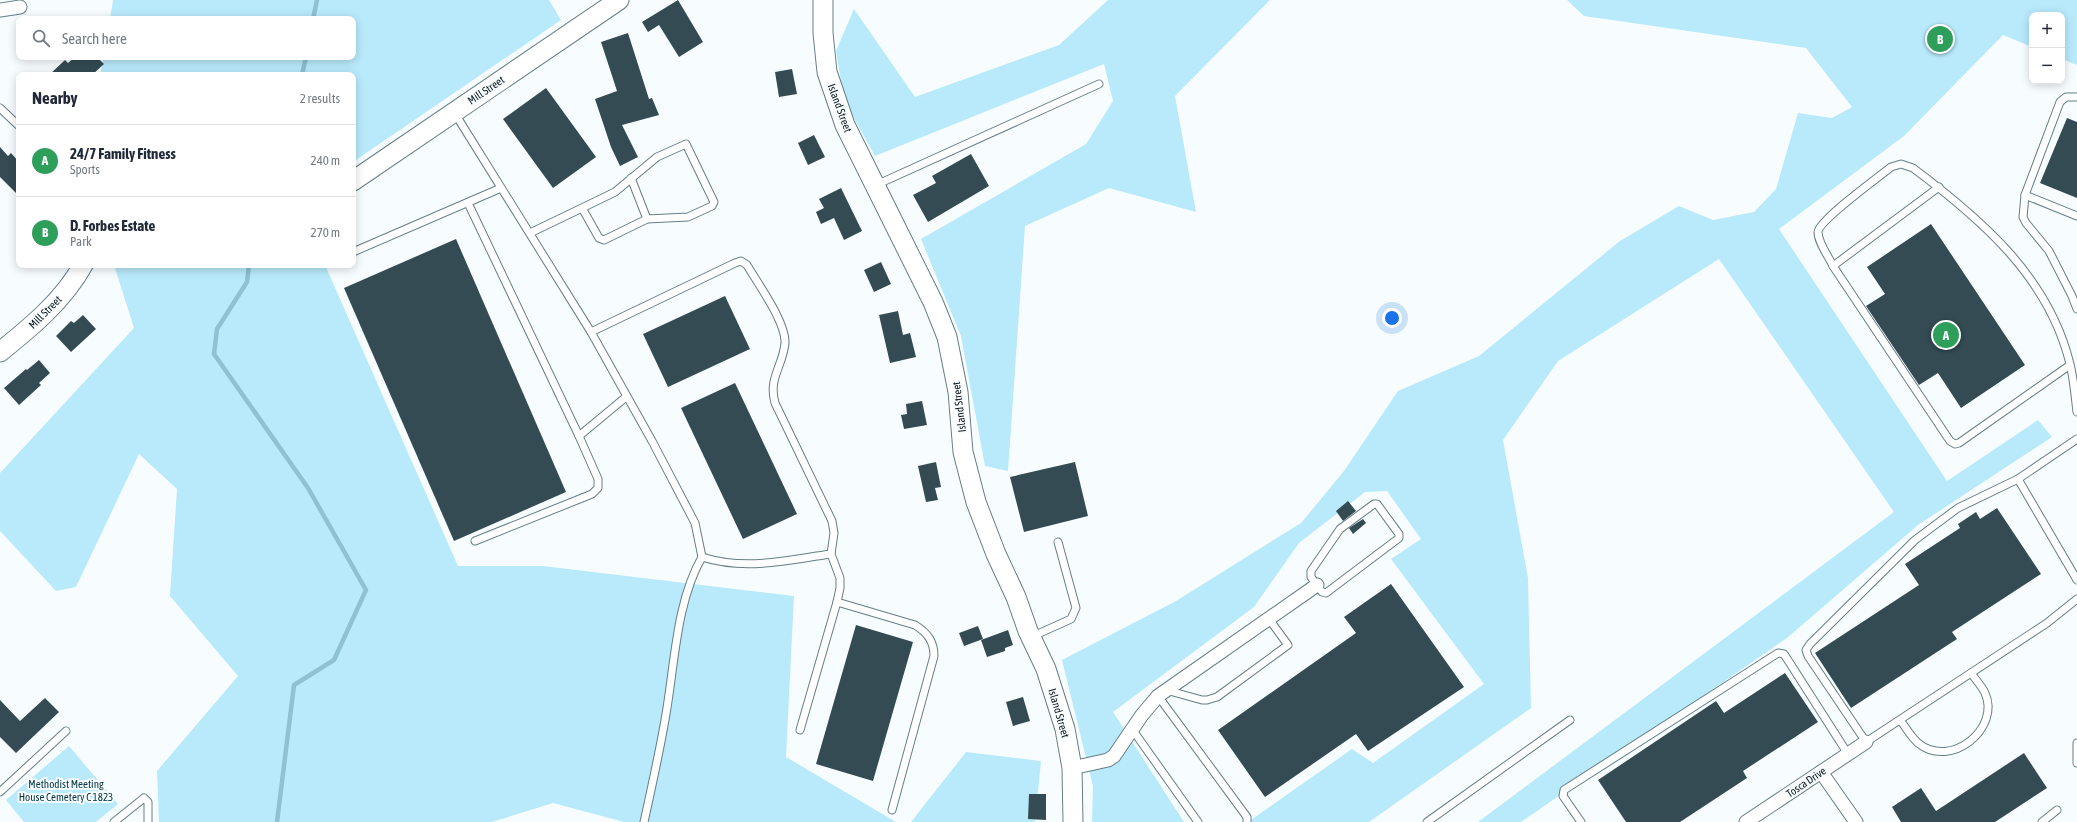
<!DOCTYPE html>
<html lang="en">
<head>
<meta charset="utf-8">
<style>
  body { margin:0; font-family:"Asap Condensed",sans-serif; background:#f2f2f3; color:#1f2937 }
  .controls { position:absolute; right:12px; top:12px; display:grid; overflow:hidden; border-radius:8px; box-shadow:0 2px 10px #0003 }
  .controls button { width:36px; height:36px; display:grid; place-items:center; padding:0; border:0; border-bottom:1px solid #e0e1e3; background:#fff; color:#1f2937; font:20px sans-serif }
  .you { position:absolute; left:1392px; top:318px; width:14px; height:14px; margin:-10px; border:3px solid #fff; border-radius:50%; background:#1a73e8; box-shadow:0 0 0 6px #1a73e833 }
  .badge { display:grid; place-items:center; width:26px; height:26px; border-radius:50%; background:#1a73e8; color:#fff; font-size:13px; font-weight:700 }
  .pin { position:absolute; translate:-50% -50%; border:2px solid #fff; box-shadow:0 1px 4px #0006 }
  .list { margin:0; padding:0; list-style:none }
  h2 { display:flex; justify-content:space-between; align-items:center; height:52px; margin:0; padding:0 16px; font-size:17px }
  h2 small { font-size:13px; font-weight:400; color:#747a83 }
  .list li { display:grid; grid-template-columns:26px 1fr auto; gap:12px; align-items:center; box-sizing:border-box; height:72px; padding:0 16px; border-top:1px solid #e0e1e3 }
  .list b { display:block; font-size:15px; white-space:nowrap }
  .list p { margin:0; font-size:13px; white-space:nowrap; color:#747a83 }
  .list em { font-size:13px; font-style:normal; color:#747a83 }
  .icon { flex:none; width:22px; height:22px; fill:none; stroke:currentColor; stroke-width:2; stroke-linecap:round; stroke-linejoin:round }
  .map { position:relative; flex:none; width:2077px; height:822px; overflow:hidden }
  .search { position:absolute; background:#fff; box-shadow:0 2px 10px #0003; left:16px; top:16px; width:340px; height:44px; display:flex; align-items:center; gap:10px; box-sizing:border-box; padding:0 14px; border-radius:8px; color:#747a83; font-size:15px }
  .panel { position:absolute; background:#fff; box-shadow:0 2px 10px #0003; left:16px; top:72px; width:340px; height:196px; border-radius:8px }
  .map>svg:first-child { display:block }
</style>
</head>
<body>
<div class="map">
<svg width="2077" height="822" viewBox="0 0 2077 822">
  <rect width="100%" height="100%" fill="#f7fdff"/>
  <g fill="#b8eafb">
    <path d="M 113,0 L 549,0 L 561,20 L 353,162 L 353,75 L 100,75 L 104,57 L 353,57 L 353,19 L 110,19 Z"/>
    <path d="M 1108,0 L 1270,0 L 1175,96 L 1196,212 L 1109,188 L 1025,226 L 1008,471 L 985,466 L 961,336 L 921,239 L 1086,144 L 1113,101 L 1104,64 L 875,156 L 844,100 L 836,51 L 854,9 L 915,97 L 1059,45 Z"/>
    <path d="M 1567,0 L 2077,0 L 2077,65 L 2062,59 L 2062,15 L 2032,15 L 2032,47 L 2003,35 L 1904,136 L 1779,229 L 1947,481 L 2038,420 L 2052,437 L 1918,525 L 1787,638 L 1521,822 L 1478,822 L 1894,512 L 1719,259 L 1558,361 L 1503,440 L 1528,578 L 1531,708 L 1369,822 L 1248,822 L 1352,749 L 1373,763 L 1484,684 L 1391,559 L 1421,539 L 1387,491 L 1365,492 L 1299,543 L 1254,607 L 1113,712 L 1184,822 L 1092,822 L 1093,786 L 1062,660 L 1176,601 L 1301,523 L 1344,471 L 1398,391 L 1479,356 L 1620,241 L 1679,206 L 1713,220 L 1754,212 L 1776,189 L 1798,113 L 1832,118 L 1852,107 L 1806,48 L 1584,16 Z"/>
    <path d="M 114,265 L 325,265 L 458,566 L 543,566 L 794,596 L 786,757 L 896,822 L 624,822 L 553,803 L 492,822 L 159,822 L 157,771 L 238,676 L 170,596 L 177,489 L 139,454 L 76,587 L 56,591 L 0,531 L 0,473 L 134,328 Z"/>
    <path d="M 69,746 L 118,804 L 96,822 L 24,822 L 6,800 Z"/>
    <path d="M 966,752 L 1041,761 L 1035,822 L 911,822 Z"/>
  </g>
  <g fill="none" stroke-linecap="round" stroke-linejoin="round">
    <g stroke="#8ec1d2" stroke-width="4.5">
      <path d="M 313,19 L 317,0"/>
      <path d="M 302,75 L 306,57"/>
      <path d="M 249,265 L 247,282 L 217,329 L 214,354 L 308,488 L 366,590 L 334,660 L 294,685 L 277,822"/>
    </g>
  </g>
  <g fill="#344b53">
    <path d="M 678,0 L 703,42 L 679,57 L 659,25 L 648,32 L 642,22 Z"/>
    <path d="M 628,33 L 649,99 L 652,98 L 659,115 L 622,125 L 638,157 L 620,166 L 611,147 L 595,99 L 617,91 L 601,42 Z"/>
    <path d="M 75,57 L 97,57 L 104,64 L 92,75 L 49,75 L 65,60 L 68,63 Z"/>
    <path d="M 792,69 L 797,94 L 779,97 L 775,72 Z"/>
    <path d="M 546,88 L 596,157 L 553,188 L 503,119 Z"/>
    <path d="M 2067,118 L 2077,122 L 2077,198 L 2040,183 Z"/>
    <path d="M 814,135 L 825,157 L 808,165 L 798,143 Z"/>
    <path d="M 0,147 L 8,156 L 11,153 L 19,162 L 19,196 L 0,177 Z"/>
    <path d="M 971,154 L 989,186 L 928,222 L 913,195 L 936,183 L 932,176 Z"/>
    <path d="M 841,188 L 862,231 L 844,240 L 834,218 L 821,224 L 816,212 L 824,208 L 819,199 Z"/>
    <path d="M 1931,224 L 2025,365 L 1961,408 L 1938,373 L 1919,385 L 1866,306 L 1885,294 L 1867,267 Z"/>
    <path d="M 456,239 L 566,492 L 454,541 L 344,288 Z"/>
    <path d="M 881,262 L 891,284 L 874,292 L 864,270 Z"/>
    <path d="M 725,296 L 750,349 L 668,387 L 643,334 Z"/>
    <path d="M 898,311 L 903,335 L 910,333 L 916,357 L 890,363 L 879,315 Z"/>
    <path d="M 83,315 L 96,329 L 71,352 L 56,336 L 71,321 L 74,323 Z"/>
    <path d="M 39,360 L 50,373 L 39,383 L 41,385 L 19,405 L 4,388 L 26,369 L 27,370 Z"/>
    <path d="M 735,383 L 797,514 L 743,539 L 681,408 Z"/>
    <path d="M 922,401 L 927,425 L 904,429 L 901,415 L 907,414 L 906,404 Z"/>
    <path d="M 936,462 L 941,487 L 935,488 L 938,500 L 926,502 L 918,466 Z"/>
    <path d="M 1075,462 L 1088,516 L 1024,532 L 1010,477 Z"/>
    <path d="M 1348,501 L 1356,511 L 1343,521 L 1336,511 Z"/>
    <path d="M 1997,508 L 2041,574 L 1952,632 L 1957,639 L 1851,708 L 1815,653 L 1919,585 L 1905,564 L 1960,528 L 1958,524 L 1976,512 L 1980,519 Z"/>
    <path d="M 1363,519 L 1366,523 L 1353,534 L 1349,528 Z"/>
    <path d="M 1391,584 L 1464,687 L 1368,751 L 1356,734 L 1265,797 L 1218,730 L 1356,633 L 1344,617 Z"/>
    <path d="M 856,625 L 913,642 L 873,781 L 816,764 Z"/>
    <path d="M 978,626 L 983,639 L 964,646 L 959,633 Z"/>
    <path d="M 1008,630 L 1013,645 L 1005,648 L 1005,651 L 987,657 L 981,640 Z"/>
    <path d="M 1785,673 L 1818,722 L 1743,771 L 1747,778 L 1680,822 L 1626,822 L 1598,780 L 1716,701 L 1724,713 Z"/>
    <path d="M 1023,697 L 1030,721 L 1013,726 L 1006,702 Z"/>
    <path d="M 45,698 L 59,712 L 16,753 L 0,737 L 0,700 L 20,721 Z"/>
    <path d="M 2024,753 L 2047,788 L 1995,822 L 1901,822 L 1892,807 L 1921,788 L 1936,811 Z"/>
    <path d="M 1029,794 L 1046,794 L 1046,820 L 1028,819 Z"/>
  </g>
  <g fill="none" stroke-linecap="round" stroke-linejoin="round">
    <g stroke="#657e86" stroke-width="9">
      <g id="lane">
        <path d="M 0,108 L 19,126"/>
        <path d="M 454,112 L 591,332 L 652,441 L 695,523 L 702,557"/>
        <path d="M 631,178 L 647,219"/>
        <path d="M 876,185 L 1099,84"/>
        <path d="M 2025,195 L 2060,102 L 2066,97 L 2077,97"/>
        <path d="M 468,203 L 579,436 L 598,479 L 598,488 L 592,494 L 475,541"/>
        <path d="M 2077,216 L 2025,195 L 2023,217 L 2026,223 L 2049,251 L 2072,296 L 2077,309"/>
        <path d="M 530,233 L 582,208 L 599,238 L 604,240 L 647,219 L 688,217 L 712,206 L 714,202 L 686,144 L 657,157 L 615,192 L 582,208"/>
        <path d="M 353,252 L 501,188"/>
        <path d="M 1833,266 L 1939,187"/>
        <path d="M 591,332 L 735,263 L 741,261 L 747,265 C 758,284 786,322 785,343 C 783,366 768,378 775,403 L 832,521 L 834,533 L 831,554 L 840,578 L 840,588 L 837,602 L 915,625 C 928,633 934,642 934,656 L 892,810"/>
        <path d="M 2070,365 L 1959,443 L 1955,444 L 1950,441 L 1833,266 C 1829,257 1818,243 1818,232 C 1819,220 1879,177 1891,167 L 1901,164 L 1913,168 C 1981,219 2049,277 2070,364 C 2074,380 2075,396 2077,412"/>
        <path d="M 579,436 L 626,397"/>
        <path d="M 2077,439 L 2018,479 L 1958,508 L 1915,540 L 1810,644 L 1806,650 L 1808,656 L 1866,742 L 2047,623 L 2077,599"/>
        <path d="M 2018,479 L 2077,580"/>
        <path d="M 1374,504 L 1377,504 L 1399,534 L 1399,538 L 1326,593 L 1322,592 L 1311,577 L 1311,571 L 1340,529 Z"/>
        <path d="M 1031,637 L 1071,619 L 1076,608 L 1058,542"/>
        <path d="M 1166,690 L 1202,700 L 1207,700 L 1217,697 L 1288,645 L 1269,619"/>
        <path d="M 1158,696 L 1247,817 L 1247,822"/>
        <path d="M 1901,721 C 1906,728 1911,737 1918,743 C 1951,770 2001,728 1985,693 C 1982,686 1975,679 1971,673"/>
        <path d="M 1132,729 L 1198,822"/>
        <path d="M 800,730 L 837,602"/>
        <path d="M 2077,743 L 2077,763"/>
        <path d="M 0,792 L 66,731"/>
        <path d="M 114,822 L 144,798 L 148,802 L 148,822"/>
        <path d="M 644,822 C 652,786 660,750 666,714 C 675,662 676,603 702,557 C 746,571 787,560 831,554"/>
        <path d="M 1427,822 L 1570,720"/>
        <path d="M 1581,822 L 1563,796 L 1564,790 L 1778,653 L 1784,654 L 1848,754"/>
        <path d="M 2042,822 L 2057,810"/>
      </g>
    </g>
    <g stroke="#657e86" stroke-width="15">
      <g id="street">
        <path d="M 0,10 L 20,7"/>
        <path d="M 1072,768 L 1108,760 L 1114,756 L 1142,715 L 1158,696 L 1317,585"/>
        <path d="M 1821,772 L 1856,822"/>
        <path d="M 1746,822 L 1866,742"/>
      </g>
    </g>
    <g stroke="#657e86" stroke-width="21">
      <g id="secondary">
        <path d="M 823,0 L 823,33 L 827,72 L 845,125 L 933,302 L 947,337 L 958,392 L 963,452 L 976,502 L 996,554 L 1016,597 L 1028,631 L 1046,669 L 1065,729 L 1072,768 L 1073,822"/>
        <path d="M 353,181 L 619,0"/>
        <path d="M 0,352 C 31,327 63,301 83,265"/>
      </g>
    </g>
    <use href="#lane" stroke="#fff" stroke-width="7"/>
    <use href="#street" stroke="#fff" stroke-width="13"/>
    <use href="#secondary" stroke="#fff" stroke-width="19"/>
  </g>
  <g text-anchor="middle" stroke-width="4" stroke-linejoin="round" paint-order="stroke">
    <g font-size="11" fill="#0f181c" stroke="#f7fdff">
      <text transform="translate(486 90) rotate(-34)" y="4">Mill Street</text>
      <text transform="translate(840 108) rotate(70)" y="4">Island Street</text>
      <text transform="translate(45 312) rotate(-45)" y="4">Mill Street</text>
      <text transform="translate(959 407) rotate(-97)" y="4">Island Street</text>
      <text transform="translate(1059 713) rotate(74)" y="4">Island Street</text>
      <text transform="translate(1806 782) rotate(-34)" y="4">Tosca Drive</text>
    </g>
    <g font-size="11" fill="#053542" stroke="#f7fdff">
      <text x="66" y="788">Methodist Meeting<tspan x="66" dy="13">House Cemetery C 1823</tspan></text>
    </g>
  </g>
</svg>
<div class="controls">
<button>+</button>
<button>−</button>
</div>
<div class="you"></div>
<div class="pin badge" style="left:1946px;top:335px;background:#2e9e5b">A</div>
<div class="pin badge" style="left:1940px;top:39px;background:#2e9e5b">B</div>
<div class="search"><svg class="icon" aria-label="search" viewBox="0 0 24 24"><circle cx="10" cy="10" r="6"/><path d="M15 15l6 6"/></svg>Search here</div>
<section class="panel">
<h2>Nearby<small>2 results</small></h2>
<ul class="list">
<li><span class="badge" style="background:#2e9e5b">A</span><div><b>24/7 Family Fitness</b><p>Sports</p></div><em>240 m</em></li>
<li><span class="badge" style="background:#2e9e5b">B</span><div><b>D. Forbes Estate</b><p>Park</p></div><em>270 m</em></li>
</ul>
</section>
</div>
</body>
</html>
